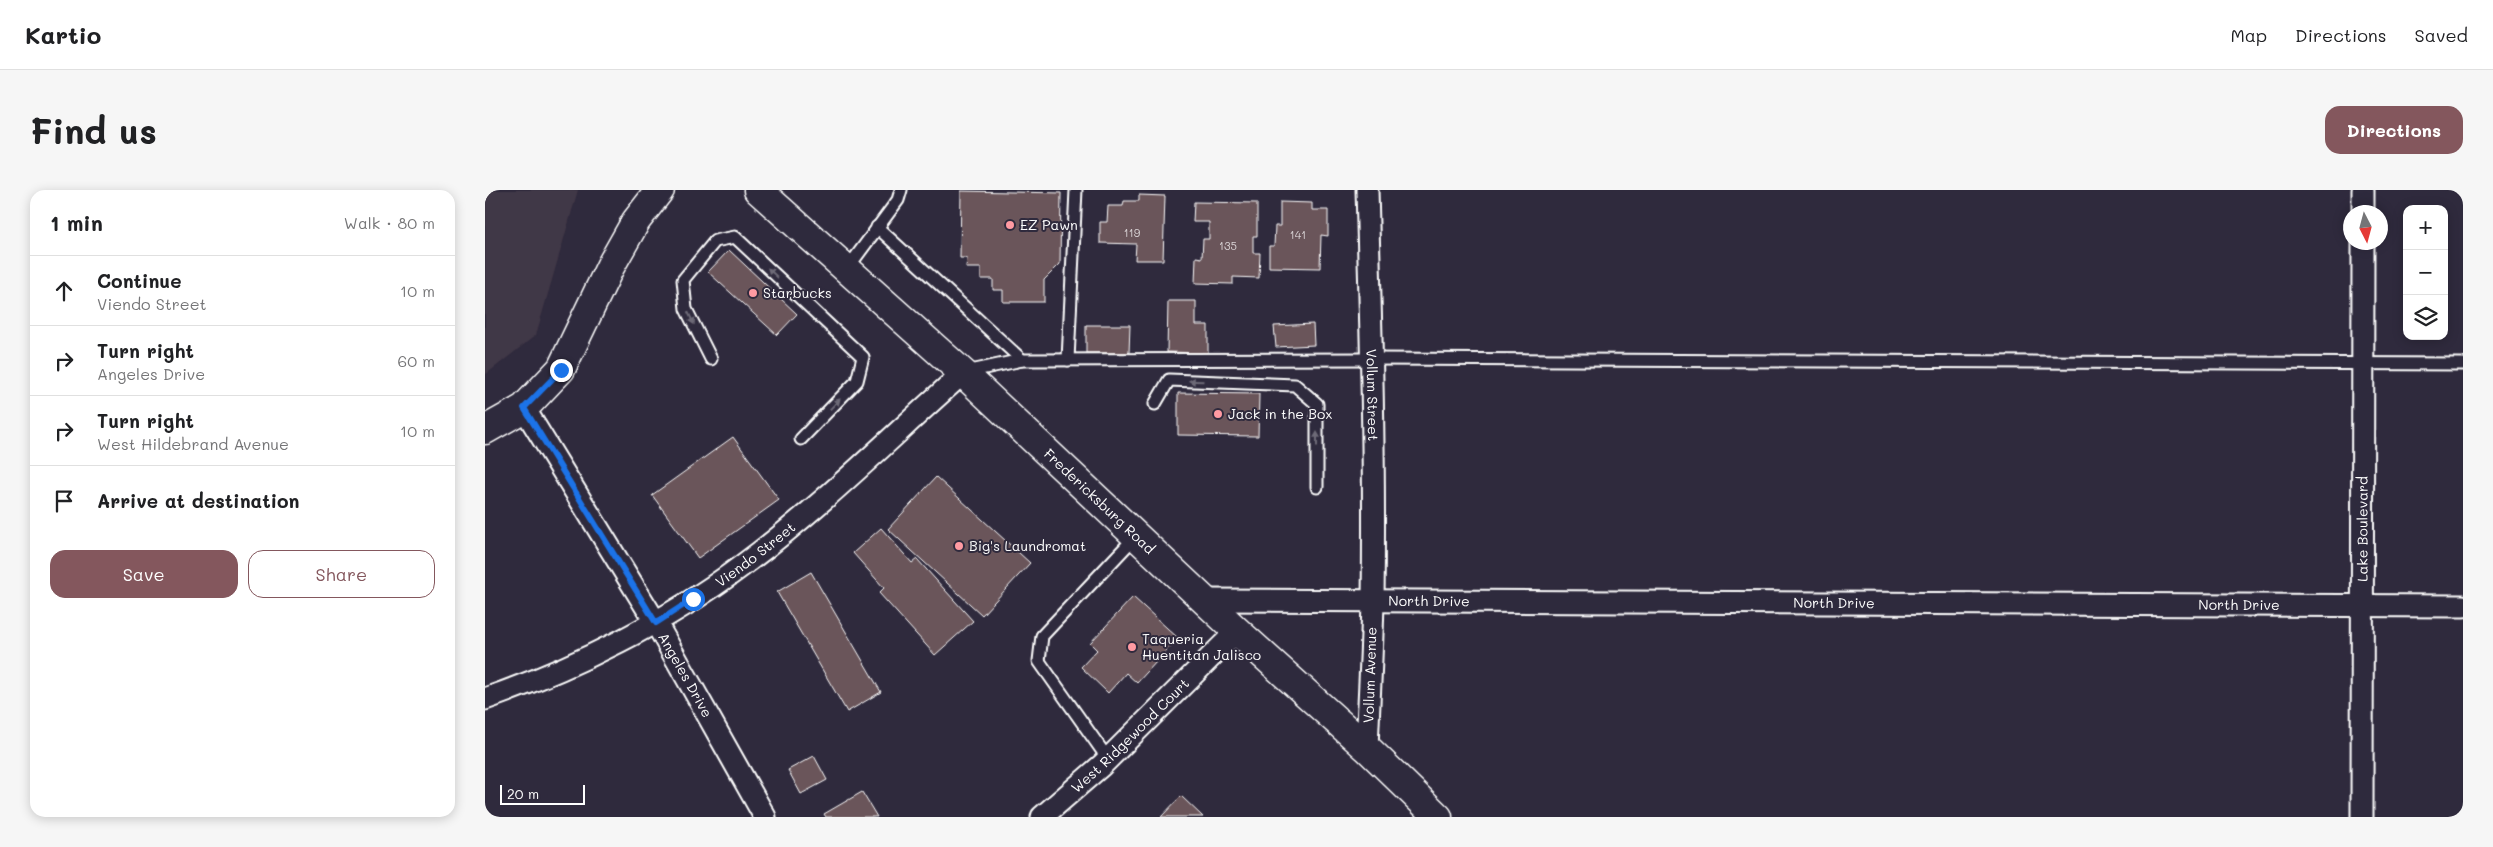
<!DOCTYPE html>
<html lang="en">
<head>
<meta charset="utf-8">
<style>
  body { margin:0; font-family:Mali,sans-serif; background:#f6f6f6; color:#202124 }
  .controls { position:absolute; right:15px; top:15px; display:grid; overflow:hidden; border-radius:10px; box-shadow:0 2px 12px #0003 }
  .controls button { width:45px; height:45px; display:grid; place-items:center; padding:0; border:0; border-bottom:1px solid #e0e0e0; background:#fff; color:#202124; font:25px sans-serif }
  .compass { position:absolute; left:1858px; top:15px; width:45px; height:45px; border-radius:50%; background:#fff; box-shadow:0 2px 12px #0003; rotate:174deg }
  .scale { position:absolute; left:15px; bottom:12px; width:85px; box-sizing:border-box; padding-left:5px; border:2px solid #fff; border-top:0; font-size:14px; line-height:18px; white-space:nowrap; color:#fff; -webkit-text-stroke:4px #2f2a3d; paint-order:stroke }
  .stop { position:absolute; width:15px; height:15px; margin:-11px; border:4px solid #1a73e8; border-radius:50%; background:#fff }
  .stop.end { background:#1a73e8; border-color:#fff; box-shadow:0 1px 5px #0008 }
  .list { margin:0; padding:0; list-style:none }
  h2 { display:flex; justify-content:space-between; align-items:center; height:65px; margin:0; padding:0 20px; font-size:21px }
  h2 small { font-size:16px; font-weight:400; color:#757577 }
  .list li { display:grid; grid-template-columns:32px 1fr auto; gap:15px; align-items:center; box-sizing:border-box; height:70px; padding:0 20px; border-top:1px solid #e0e0e0 }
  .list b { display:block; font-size:19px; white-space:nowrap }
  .list p { margin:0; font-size:16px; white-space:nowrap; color:#757577 }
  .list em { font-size:16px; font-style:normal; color:#757577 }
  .actions { display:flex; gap:10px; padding:15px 20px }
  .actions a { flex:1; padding:11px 0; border:1px solid #84575d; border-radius:15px; text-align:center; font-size:18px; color:#84575d }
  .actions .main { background:#84575d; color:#fff }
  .icon { flex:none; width:28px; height:28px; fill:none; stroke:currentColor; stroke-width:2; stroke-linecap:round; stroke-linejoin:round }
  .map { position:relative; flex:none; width:1978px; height:627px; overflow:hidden; border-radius:15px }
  header { display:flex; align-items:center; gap:30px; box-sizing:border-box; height:70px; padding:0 25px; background:#fff; border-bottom:1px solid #e0e0e0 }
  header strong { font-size:24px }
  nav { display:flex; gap:28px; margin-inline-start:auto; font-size:18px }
  .intro { display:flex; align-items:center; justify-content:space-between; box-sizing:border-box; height:120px; padding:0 30px }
  h1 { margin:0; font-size:35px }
  .button { padding:12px 22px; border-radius:15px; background:#84575d; color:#fff; font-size:18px; font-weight:700 }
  main { display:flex; gap:30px; padding:0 30px }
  aside { flex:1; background:#fff; border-radius:15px; box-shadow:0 2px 12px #0003 }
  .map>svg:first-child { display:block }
</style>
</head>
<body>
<header>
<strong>Kartio</strong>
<nav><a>Map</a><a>Directions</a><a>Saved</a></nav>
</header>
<div class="intro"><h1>Find us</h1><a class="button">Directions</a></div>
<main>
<aside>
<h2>1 min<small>Walk · 80 m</small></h2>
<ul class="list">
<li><svg class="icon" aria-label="ahead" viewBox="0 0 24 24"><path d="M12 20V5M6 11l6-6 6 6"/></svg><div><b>Continue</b><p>Viendo Street</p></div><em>10 m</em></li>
<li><svg class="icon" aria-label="right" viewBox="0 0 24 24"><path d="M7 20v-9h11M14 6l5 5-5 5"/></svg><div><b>Turn right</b><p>Angeles Drive</p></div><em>60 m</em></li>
<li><svg class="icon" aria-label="right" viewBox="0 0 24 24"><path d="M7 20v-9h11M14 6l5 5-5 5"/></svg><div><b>Turn right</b><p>West Hildebrand Avenue</p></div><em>10 m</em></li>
<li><svg class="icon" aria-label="arrive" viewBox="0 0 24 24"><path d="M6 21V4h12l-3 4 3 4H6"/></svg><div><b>Arrive at destination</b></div></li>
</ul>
<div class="actions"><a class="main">Save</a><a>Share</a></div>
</aside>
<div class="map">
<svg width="1978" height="627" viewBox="0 0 1978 627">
  <rect width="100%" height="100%" fill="#2f2a3d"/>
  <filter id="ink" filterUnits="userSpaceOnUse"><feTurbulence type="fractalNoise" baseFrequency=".02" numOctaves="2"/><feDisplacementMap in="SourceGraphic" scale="10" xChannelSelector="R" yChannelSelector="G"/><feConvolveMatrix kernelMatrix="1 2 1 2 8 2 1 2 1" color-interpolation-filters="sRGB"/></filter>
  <g filter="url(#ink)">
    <path fill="#413746" d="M 0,0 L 93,0 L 51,145 L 0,185 Z"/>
    <g fill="#6b555a" stroke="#fff">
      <path d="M 476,1 L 576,3 L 575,74 L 559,90 L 559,112 L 518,112 L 518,100 L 508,100 L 508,89 L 496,89 L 496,78 L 481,78 L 482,68 L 475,68 Z"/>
      <path d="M 654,5 L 680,6 L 678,70 L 650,70 L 651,54 L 615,53 L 615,32 L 622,32 L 623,16 L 638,16 L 639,11 L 654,11 Z"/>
      <path d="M 709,12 L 772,13 L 772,46 L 768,46 L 768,63 L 775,63 L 774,88 L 748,87 L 748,94 L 710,93 L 711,67 L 717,68 L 718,49 L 724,49 L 724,32 L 708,32 Z"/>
      <path d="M 795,12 L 827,13 L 827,20 L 843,20 L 843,46 L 836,45 L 835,78 L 784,77 L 784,56 L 789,56 L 790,36 L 795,36 Z"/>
      <path d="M 244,60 L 312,124 L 292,145 L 223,82 Z"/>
      <path d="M 683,111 L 711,111 L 711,135 L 723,135 L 723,163 L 682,162 Z"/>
      <path d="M 828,134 L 829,155 L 791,157 L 789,136 Z"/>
      <path d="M 601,135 L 645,135 L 644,163 L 601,163 Z"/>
      <path d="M 693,203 L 774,204 L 773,246 L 693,245 Z"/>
      <path d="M 248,247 L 294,310 L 213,368 L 167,305 Z"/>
      <path d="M 451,287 L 545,373 L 497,425 L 403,339 Z"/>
      <path d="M 396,338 L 427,373 L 432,369 L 488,431 L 450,465 L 394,403 L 399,398 L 368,363 Z"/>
      <path d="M 326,382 L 396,502 L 362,522 L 292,402 Z"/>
      <path d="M 648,407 L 693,448 L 652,493 L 641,483 L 623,503 L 596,477 L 612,460 L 605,453 Z"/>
      <path d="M 329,566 L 342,590 L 316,604 L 303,580 Z"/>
      <path d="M 377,602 L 392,627 L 341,627 L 339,624 Z"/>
      <path d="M 696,606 L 718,627 L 676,627 Z"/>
    </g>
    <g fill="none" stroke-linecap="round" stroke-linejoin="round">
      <g stroke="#fff" stroke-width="15">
        <g id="lane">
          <path d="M 392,37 L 537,170"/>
          <path d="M 362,79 L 413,10 L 416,0"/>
          <path d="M 226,169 L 201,119 L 198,90 L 230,51 L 250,47 L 378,167 L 372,191 L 316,249"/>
          <path d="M 583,170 L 591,0"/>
          <path d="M 481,182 L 537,170 L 887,169 L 1978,174"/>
          <path d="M 670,214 L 684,190 L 810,195 L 832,214 L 832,297"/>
          <path d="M 623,569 L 554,471 L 557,446 L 651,346"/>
        </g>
      </g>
      <g stroke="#fff" stroke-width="25">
        <g id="street">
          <path id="s1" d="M 882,0 C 886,137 890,273 888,410 C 887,460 884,509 882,558"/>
          <path d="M 1878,22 L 1878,0"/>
          <path id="s2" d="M 39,218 L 171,433 L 280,627"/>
          <path id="s3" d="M 719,410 L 1978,416"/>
          <path id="s4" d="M 0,509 C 89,478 182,432 258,375 C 336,317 406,247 478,183"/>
          <path id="s5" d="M 557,627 L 617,575 L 752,441"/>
          <path id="s6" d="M 1877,627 L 1878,52"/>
        </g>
      </g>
      <g stroke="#fff" stroke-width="31">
        <path id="secondary" d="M 0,240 L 39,218 L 76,179 L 125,77 L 151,31 L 175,0"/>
      </g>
      <g stroke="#fff" stroke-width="31">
        <g id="primary">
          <path id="s7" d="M 273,0 L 478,183 L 752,441 L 882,558 L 953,627"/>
        </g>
      </g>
      <use href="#lane" stroke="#2f2a3d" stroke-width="11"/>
      <use href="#street" stroke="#2f2a3d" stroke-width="21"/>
      <use href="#secondary" stroke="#2f2a3d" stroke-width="28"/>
      <use href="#primary" stroke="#2f2a3d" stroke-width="28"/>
    </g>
    <defs><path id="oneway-solid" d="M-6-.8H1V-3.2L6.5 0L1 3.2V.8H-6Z" transform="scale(1.25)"/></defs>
    <g fill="#6d6a77">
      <use href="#oneway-solid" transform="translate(288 83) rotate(-137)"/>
      <use href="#oneway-solid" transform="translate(206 128) rotate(64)"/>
      <use href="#oneway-solid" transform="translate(711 191) rotate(-178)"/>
      <use href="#oneway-solid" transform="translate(350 214) rotate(-46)"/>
      <use href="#oneway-solid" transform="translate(832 249) rotate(-90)"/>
    </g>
  </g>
  <g fill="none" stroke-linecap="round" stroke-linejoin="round" filter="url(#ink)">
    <path stroke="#1a73e8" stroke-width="6" d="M 76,180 L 39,218 L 171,433 L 208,409"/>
  </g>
  <g fill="#ff9aa2" stroke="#2f2a3d" stroke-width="2">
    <circle cx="525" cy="35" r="5"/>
    <circle cx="268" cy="103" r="5"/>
    <circle cx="733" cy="224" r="5"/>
    <circle cx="474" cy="356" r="5"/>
    <circle cx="647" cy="457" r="5"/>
  </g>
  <g text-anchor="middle" stroke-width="4" stroke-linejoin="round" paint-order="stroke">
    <g font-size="11" fill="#dad4d6">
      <text x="647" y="47">119</text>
      <text x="813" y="49">141</text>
      <text x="743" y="60">135</text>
    </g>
    <g font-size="14" fill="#fff" stroke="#2f2a3d" text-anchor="start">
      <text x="535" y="40">EZ Pawn</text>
      <text x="278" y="108">Starbucks</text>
      <text x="743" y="229">Jack in the Box</text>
      <text x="484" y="361">Big's Laundromat</text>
      <text x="657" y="454">Taqueria<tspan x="657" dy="16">Huentitan Jalisco</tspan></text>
    </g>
    <g font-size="14" fill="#fff" stroke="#2f2a3d">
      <text dy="5" stroke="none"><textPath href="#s1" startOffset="205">Vollum Street</textPath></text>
      <text dy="5" stroke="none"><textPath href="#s7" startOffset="462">Fredericksburg Road</textPath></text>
      <text dy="5" stroke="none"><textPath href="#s6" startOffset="288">Lake Boulevard</textPath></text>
      <text dy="5" stroke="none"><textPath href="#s4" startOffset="308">Viendo Street</textPath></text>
      <text dy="5" stroke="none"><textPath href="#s3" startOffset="225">North Drive</textPath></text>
      <text dy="5" stroke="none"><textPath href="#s3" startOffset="630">North Drive</textPath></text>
      <text dy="5" stroke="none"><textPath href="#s3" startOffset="1035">North Drive</textPath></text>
      <text dy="5" stroke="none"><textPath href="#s2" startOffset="312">Angeles Drive</textPath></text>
      <text transform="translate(885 485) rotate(-88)" y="5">Vollum Avenue</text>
      <text dy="5" stroke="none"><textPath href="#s5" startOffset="120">West Ridgewood Court</textPath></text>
    </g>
  </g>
</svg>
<div class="controls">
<button>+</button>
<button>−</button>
<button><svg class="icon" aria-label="layers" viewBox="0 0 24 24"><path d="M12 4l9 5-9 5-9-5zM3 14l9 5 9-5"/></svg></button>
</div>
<svg class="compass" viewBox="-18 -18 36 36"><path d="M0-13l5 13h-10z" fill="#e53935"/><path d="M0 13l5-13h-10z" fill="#757577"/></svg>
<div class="scale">20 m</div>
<div class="stop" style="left:208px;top:409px"></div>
<div class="stop end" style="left:76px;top:180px"></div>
</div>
</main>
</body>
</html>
